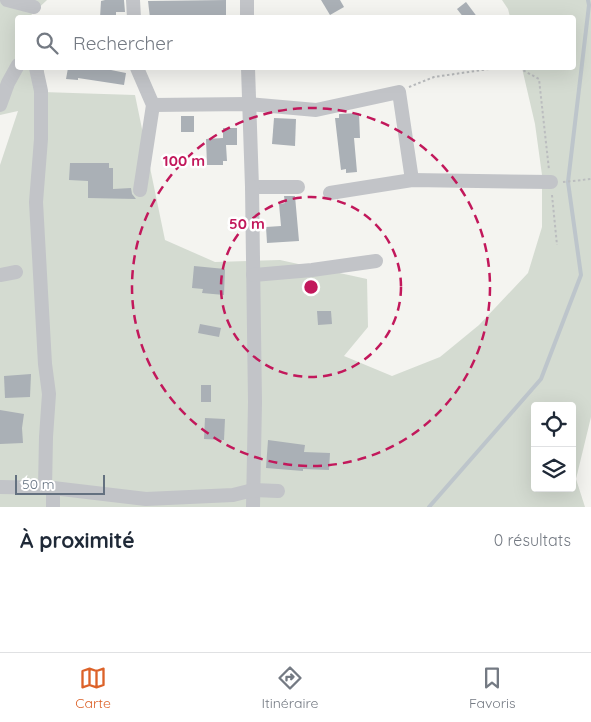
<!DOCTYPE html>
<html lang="fr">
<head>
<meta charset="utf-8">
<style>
  body { margin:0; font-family:Quicksand,sans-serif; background:#f6f6f7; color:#1f2937 }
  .controls { position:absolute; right:15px; bottom:15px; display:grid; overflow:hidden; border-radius:5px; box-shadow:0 5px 20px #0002 }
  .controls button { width:45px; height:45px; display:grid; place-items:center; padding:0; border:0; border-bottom:1px solid #e0e1e3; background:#fff; color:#1f2937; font:25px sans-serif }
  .scale { position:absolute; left:15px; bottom:12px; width:90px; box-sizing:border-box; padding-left:5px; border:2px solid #647180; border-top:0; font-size:14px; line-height:18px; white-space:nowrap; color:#647180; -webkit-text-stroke:4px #fff; paint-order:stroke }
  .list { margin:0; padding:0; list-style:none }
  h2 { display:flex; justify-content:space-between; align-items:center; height:65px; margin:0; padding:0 20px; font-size:21px }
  h2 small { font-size:16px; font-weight:400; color:#747a83 }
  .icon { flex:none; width:28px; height:28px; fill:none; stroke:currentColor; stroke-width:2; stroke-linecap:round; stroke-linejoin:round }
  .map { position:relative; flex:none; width:591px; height:507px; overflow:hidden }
  .search { position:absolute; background:#fff; box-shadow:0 5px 20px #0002; left:15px; right:15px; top:15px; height:55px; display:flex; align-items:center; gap:12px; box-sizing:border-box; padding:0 18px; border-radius:5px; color:#747a83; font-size:19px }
  .sheet { height:145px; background:#fff }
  nav { display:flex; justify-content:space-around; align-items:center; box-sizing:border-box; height:70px; border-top:1px solid #e0e1e3; background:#fff; font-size:14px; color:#747a83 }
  nav a { display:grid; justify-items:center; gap:2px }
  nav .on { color:#dc6229 }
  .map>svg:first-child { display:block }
</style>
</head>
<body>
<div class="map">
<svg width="591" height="507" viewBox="0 0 591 507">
  <rect width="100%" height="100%" fill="#f4f4f0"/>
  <path fill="#d4dbd1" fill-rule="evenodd" d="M 0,0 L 47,0 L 29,17 L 18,18 L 18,68 L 44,68 L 42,92 L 135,95 L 165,240 L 215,262 L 280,260 L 367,279 L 368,327 L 344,356 L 392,376 L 440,357 L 479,325 L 528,273 L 542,227 L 542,175 L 535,124 L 522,68 L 574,68 L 574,18 L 510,17 L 508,9 L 502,0 L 591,0 L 591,417 L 576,479 L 585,507 L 0,507 L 0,165 L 18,111 L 0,115 ZM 535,406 L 572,406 L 572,488 L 535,488 Z"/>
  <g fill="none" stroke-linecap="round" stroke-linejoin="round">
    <path stroke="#bdc5cb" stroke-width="4" d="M 429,507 L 541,379 L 581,275 L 568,182 L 589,5 L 588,0"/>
  </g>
  <g fill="#aab0b6">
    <path d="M 105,0 L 124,0 L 125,12 L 116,12 L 116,18 L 100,18 L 101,1 Z"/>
    <path d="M 226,0 L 226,16 L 150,18 L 148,1 Z"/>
    <path d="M 321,0 L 340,0 L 344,7 L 330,15 Z"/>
    <path d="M 466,2 L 478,18 L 464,18 L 457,9 Z"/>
    <path d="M 68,68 L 82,69 L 82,68 L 101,68 L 126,73 L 124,85 L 78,78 L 78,80 L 66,79 Z"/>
    <path d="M 359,113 L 360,138 L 354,138 L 357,172 L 346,173 L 346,169 L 341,170 L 335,118 L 339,118 L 339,114 Z"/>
    <rect x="181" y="116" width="13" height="16"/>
    <path d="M 274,118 L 296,119 L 295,146 L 272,144 Z"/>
    <path d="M 223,128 L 237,128 L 237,145 L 226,145 L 227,161 L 223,161 L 223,165 L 207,165 L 206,139 L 223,138 Z"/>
    <path d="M 70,163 L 109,163 L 109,168 L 113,168 L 113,189 L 131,188 L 132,194 L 136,199 L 88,198 L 88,181 L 69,180 Z"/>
    <path d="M 284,196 L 295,196 L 299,241 L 267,243 L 266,227 L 281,226 L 279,204 L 285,203 Z"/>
    <path d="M 194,266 L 225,269 L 224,295 L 202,293 L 203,289 L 192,288 Z"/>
    <path d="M 317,311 L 331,311 L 332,324 L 318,325 Z"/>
    <path d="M 200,324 L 221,328 L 219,337 L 198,333 Z"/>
    <path d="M 31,374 L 30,397 L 5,398 L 4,376 Z"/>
    <rect x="201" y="385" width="10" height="17"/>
    <path d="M 0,410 L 24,414 L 22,428 L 23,443 L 0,444 Z"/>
    <path d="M 205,418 L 225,419 L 224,440 L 204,439 Z"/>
    <path d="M 268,440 L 305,445 L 304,452 L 330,453 L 329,470 L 303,469 L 303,471 L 266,468 Z"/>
  </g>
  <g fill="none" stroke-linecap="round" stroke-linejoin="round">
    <g stroke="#bbbdbf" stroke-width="2" stroke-dasharray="2.5 2.5" stroke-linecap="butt">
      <path d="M 519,68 L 539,79 L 549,170"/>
      <path d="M 409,87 L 434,77 L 496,68"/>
      <path d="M 563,182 L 591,179"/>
      <path d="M 552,195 L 557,245"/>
    </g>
    <g stroke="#c2c4c8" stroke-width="14">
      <path d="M 7,0 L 34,7"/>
      <path d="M 133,0 L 134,18"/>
      <path d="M 247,0 L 247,18"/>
      <path d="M 36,68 L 41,91 L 41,139 L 36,202 L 45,364 L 49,394 L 46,437 L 45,488"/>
      <path d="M 137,68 L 153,105 L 140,190"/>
      <path d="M 248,68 L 252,187 L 298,187"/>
      <path d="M 0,105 L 8,83 L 18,65"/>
      <path d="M 153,105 L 248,104 L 316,110 L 399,92 L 412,180"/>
      <path d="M 252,187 L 255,402 L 253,507"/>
      <path d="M 330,193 L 412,180 L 551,182"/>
      <path d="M 0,275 L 16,272"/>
      <path d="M 253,275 L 312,270 L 376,261"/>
      <path d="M 0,487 L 53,488 L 146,499 L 233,495 L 253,490 L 278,491"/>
      <path d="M 53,488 L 53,507"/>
    </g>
  </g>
  <g fill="none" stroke="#c2185b" stroke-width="2.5" stroke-dasharray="9 6">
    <circle cx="311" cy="287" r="90"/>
    <circle cx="311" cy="287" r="179"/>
  </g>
  <circle cx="311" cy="287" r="8" fill="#c2185b" stroke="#fff" stroke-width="2.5"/>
  <g font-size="15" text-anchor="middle" font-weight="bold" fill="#c2185b" stroke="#fff" stroke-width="5" stroke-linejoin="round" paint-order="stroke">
    <text x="184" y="166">100 m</text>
    <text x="247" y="229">50 m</text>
  </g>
</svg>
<div class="controls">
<button><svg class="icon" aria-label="locate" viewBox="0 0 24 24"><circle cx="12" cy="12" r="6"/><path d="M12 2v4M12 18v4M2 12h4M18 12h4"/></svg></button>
<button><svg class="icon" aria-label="layers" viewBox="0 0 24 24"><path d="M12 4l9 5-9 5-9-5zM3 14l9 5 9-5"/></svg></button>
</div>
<div class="scale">50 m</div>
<div class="search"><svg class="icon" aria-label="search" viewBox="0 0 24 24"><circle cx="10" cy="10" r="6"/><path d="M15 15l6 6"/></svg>Rechercher</div>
</div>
<section class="sheet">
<h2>À proximité<small>0 résultats</small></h2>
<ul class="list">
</ul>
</section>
<nav>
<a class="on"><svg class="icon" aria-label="map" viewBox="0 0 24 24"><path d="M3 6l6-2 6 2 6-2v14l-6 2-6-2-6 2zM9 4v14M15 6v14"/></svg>Carte</a>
<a><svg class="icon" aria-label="directions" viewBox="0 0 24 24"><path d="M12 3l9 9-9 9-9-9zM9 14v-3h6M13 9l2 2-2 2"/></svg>Itinéraire</a>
<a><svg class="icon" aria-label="saved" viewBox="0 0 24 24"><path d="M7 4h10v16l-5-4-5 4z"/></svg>Favoris</a>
</nav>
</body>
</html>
